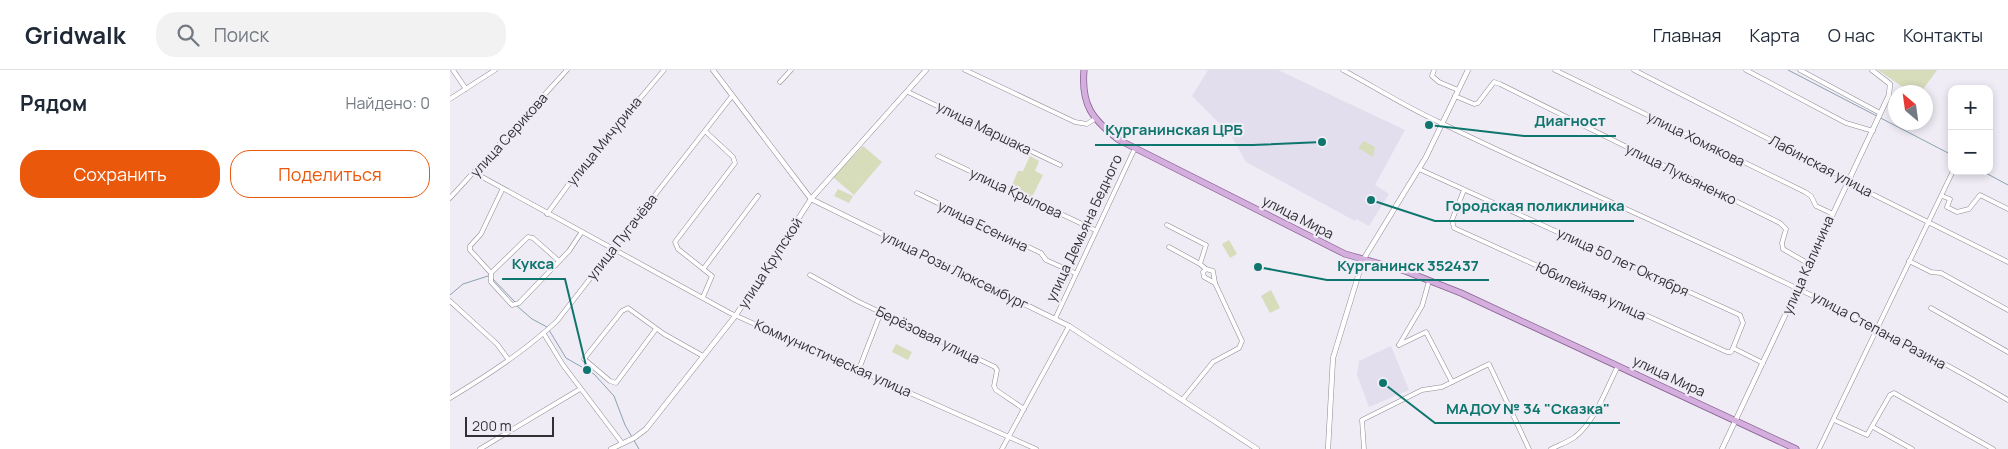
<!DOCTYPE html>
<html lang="ru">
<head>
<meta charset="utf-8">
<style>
  body { margin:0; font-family:Manrope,sans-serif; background:#f2f2f3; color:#1f2937 }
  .controls { position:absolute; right:15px; top:15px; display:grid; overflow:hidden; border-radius:10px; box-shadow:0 2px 8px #0003 }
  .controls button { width:45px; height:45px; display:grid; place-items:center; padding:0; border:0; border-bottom:1px solid #e0e1e3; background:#fff; color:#1f2937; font:25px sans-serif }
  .compass { position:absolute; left:1438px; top:15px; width:45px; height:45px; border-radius:50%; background:#fff; box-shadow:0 2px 8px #0003; rotate:331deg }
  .scale { position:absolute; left:15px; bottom:12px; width:89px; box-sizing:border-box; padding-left:5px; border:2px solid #323034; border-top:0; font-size:14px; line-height:18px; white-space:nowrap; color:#323034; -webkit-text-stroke:4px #efecf5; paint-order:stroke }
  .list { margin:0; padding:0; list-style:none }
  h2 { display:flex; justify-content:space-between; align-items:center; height:65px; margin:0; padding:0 20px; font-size:21px }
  h2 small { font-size:16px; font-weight:400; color:#747a83 }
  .actions { display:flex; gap:10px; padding:15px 20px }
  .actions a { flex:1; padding:11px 0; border:1px solid #ea580c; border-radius:20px; text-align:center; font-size:18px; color:#ea580c }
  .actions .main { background:#ea580c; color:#fff }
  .icon { flex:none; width:28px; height:28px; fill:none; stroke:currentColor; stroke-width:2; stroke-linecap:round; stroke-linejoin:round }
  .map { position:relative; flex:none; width:1558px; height:379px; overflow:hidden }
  header { display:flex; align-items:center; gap:30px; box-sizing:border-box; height:70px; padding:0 25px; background:#fff; border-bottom:1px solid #e0e1e3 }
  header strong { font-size:24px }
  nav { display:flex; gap:28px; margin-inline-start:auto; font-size:18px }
  .search { width:350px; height:45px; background:#f2f2f3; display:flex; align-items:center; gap:12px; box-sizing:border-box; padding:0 18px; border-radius:20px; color:#747a83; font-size:19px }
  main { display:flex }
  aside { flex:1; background:#fff }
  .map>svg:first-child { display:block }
</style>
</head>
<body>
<header>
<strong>Gridwalk</strong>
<div class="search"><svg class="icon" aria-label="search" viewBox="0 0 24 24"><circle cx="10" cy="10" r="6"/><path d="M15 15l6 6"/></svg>Поиск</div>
<nav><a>Главная</a><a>Карта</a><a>О нас</a><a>Контакты</a></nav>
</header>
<main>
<aside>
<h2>Рядом<small>Найдено: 0</small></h2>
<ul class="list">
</ul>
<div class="actions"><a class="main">Сохранить</a><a>Поделиться</a></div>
</aside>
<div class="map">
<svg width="1558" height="379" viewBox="0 0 1558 379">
  <rect width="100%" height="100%" fill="#efecf5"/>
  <g fill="#e3deee">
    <path d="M 758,0 L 828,0 L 955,60 L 925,115 L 939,124 L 919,156 L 906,149 L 905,151 L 796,92 L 780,64 L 742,26 Z"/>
    <path d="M 941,276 L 959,320 L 919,337 L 907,305 L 909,291 Z"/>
  </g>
  <g fill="#d7dcbb">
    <path d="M 1428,0 L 1487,0 L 1471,22 L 1460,22 Z"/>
    <path d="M 914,71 L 925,77 L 923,87 L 908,78 Z"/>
    <path d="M 413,76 L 432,92 L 404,125 L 383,107 Z"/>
    <path d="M 580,86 L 589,91 L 585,101 L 593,105 L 582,127 L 561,117 L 568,101 L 573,101 Z"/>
    <path d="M 388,119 L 403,126 L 399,133 L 384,126 Z"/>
    <path d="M 779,170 L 787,184 L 780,188 L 772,174 Z"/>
    <path d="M 821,220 L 830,238 L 820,243 L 811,226 Z"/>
    <path d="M 446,274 L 462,282 L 458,290 L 442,282 Z"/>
  </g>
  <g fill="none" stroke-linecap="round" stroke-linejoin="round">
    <g stroke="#8ca1b2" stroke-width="1">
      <path d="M 1338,0 L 1502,85"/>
      <path d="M 1532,101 L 1558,115"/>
      <path d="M 42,208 L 65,232"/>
      <path d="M 0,225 L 13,214 L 38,206"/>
      <path d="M 67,236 L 82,249 L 97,257"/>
      <path d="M 99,260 L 116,288 L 144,304 L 164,326 L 175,355 L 189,379"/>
    </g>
    <g stroke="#8d8a92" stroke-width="5">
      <g id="minor">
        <path d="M 3,0 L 16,19"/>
        <path d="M 515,0 L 625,52 L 637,54 L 646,48"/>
        <path d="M 893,0 C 925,17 956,37 989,52 C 1179,144 1376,222 1558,330"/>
        <path d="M 984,0 L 982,6 L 989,12 L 1008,20"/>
        <path d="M 1105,0 L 1355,122 L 1361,126 L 1366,136 L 1381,143"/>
        <path d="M 1184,0 L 1389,105 L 1402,114 L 1558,192"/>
        <path d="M 1296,0 L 1396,53 L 1423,61"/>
        <path d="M 1350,0 L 1430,43"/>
        <path d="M 330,12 L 341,0"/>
        <path d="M 458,22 L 610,95"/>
        <path d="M 1005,26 L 1024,34 L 1028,33 L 1044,12 L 1050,14 L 1330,153 L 1336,159 L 1332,173 L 1333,179 L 1359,194"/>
        <path d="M 0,29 L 45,0"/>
        <path d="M 488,86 L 645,160"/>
        <path d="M 969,99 L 1290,245 L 1293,253 L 1283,278"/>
        <path d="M 25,103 L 280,243 L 586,379"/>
        <path d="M 52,120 L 31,164 L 20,176 L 20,180 L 41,203 L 41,212 L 62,235 L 69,233 L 119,181 L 131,163"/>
        <path d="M 1014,120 L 1002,150 L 1004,158 L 1277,282 L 1281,282 L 1283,278 L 1313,293"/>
        <path d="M 467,123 L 591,183 L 596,190 L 625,203"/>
        <path d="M 1492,126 L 1500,129 L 1497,137 L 1507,142 L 1519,139 L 1530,125 L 1558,139"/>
        <path d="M 0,128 L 117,0"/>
        <path d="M 97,144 L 124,107 L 214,0"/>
        <path d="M 717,155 L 756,175 L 750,194 L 756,199 L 763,201 L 765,213 L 792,271 L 789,278 L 763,292 L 733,329"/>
        <path d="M 719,177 L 750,194"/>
        <path d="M 1459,191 L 1481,202 L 1491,203 L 1558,240"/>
        <path d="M 254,198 L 308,126"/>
        <path d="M 756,199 L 753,202 L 754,207 L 765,213"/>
        <path d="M 41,203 L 78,167 L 83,168 L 109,191"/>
        <path d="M 360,205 L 407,231 L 545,297 L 547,300 L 544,316 L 546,320 L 574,339"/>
        <path d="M 253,227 L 262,206 L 228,179 L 225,172 L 285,93 L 283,87 L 255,61"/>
        <path d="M 0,231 L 47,274 L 58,289"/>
        <path d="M 1481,238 L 1558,282"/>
        <path d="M 605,249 L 685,78"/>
        <path d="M 206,259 L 166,313 L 160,311 L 134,289 L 172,241 L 178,238 L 214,264 L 253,286"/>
        <path d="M 94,264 L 113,295 L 172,373"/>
        <path d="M 949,275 L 976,262 L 1002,312"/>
        <path d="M 949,275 L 972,236 L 979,211"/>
        <path d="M 409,299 L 431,242"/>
        <path d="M 0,328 C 38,305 75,281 107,251 L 282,26"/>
        <path d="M 1384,350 L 1417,365 L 1440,325 L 1444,323 L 1543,379"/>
        <path d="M 1423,357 L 1462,379"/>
        <path d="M 30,379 L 130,319"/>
        <path d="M 552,379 L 619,256"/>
        <path d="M 914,379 L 912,350 L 972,320 L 992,317 L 1039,294 L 1079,379"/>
        <path d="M 1101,379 C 1109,375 1118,372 1125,367 C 1146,350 1156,319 1168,296"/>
        <path d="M 1369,379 L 1503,101"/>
      </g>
    </g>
    <g stroke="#8d8a92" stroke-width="5.5">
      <g id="tertiary">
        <path d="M 263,0 L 361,129 L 619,256 L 807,379"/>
        <path d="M 161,379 L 184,368 L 196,359 L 286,245 L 361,129 L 476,0"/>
        <path d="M 878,379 L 883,288 L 913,190 L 976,87 L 1018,0"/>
        <path d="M 1272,379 L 1439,25 L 1440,14 L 1422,0"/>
      </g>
    </g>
    <g stroke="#886094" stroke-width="7">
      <path id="primary" d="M 634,0 C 631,35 642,49 669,70 L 895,184 L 955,201 L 1011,223 L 1346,379"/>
    </g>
    <use href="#minor" stroke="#fff" stroke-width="4"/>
    <use href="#tertiary" stroke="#fff" stroke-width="4.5"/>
    <use href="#primary" stroke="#d4afdd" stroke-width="5.5"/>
  </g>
  <g text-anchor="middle" stroke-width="4.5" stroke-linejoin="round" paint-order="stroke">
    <g font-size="14" fill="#323034" stroke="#efecf5">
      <text transform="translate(534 58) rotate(26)" y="5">улица Маршака</text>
      <text transform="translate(59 65) rotate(-48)" y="5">улица Серикова</text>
      <text transform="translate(1246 69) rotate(26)" y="5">улица Хомякова</text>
      <text transform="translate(154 71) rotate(-51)" y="5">улица Мичурина</text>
      <text transform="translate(1371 96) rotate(28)" y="5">Лабинская улица</text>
      <text transform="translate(1231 104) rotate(26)" y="5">улица Лукьяненко</text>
      <text transform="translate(566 123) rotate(25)" y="5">улица Крылова</text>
      <text transform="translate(848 147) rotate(27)" y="5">улица Мира</text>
      <text transform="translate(533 156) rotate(26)" y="5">улица Есенина</text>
      <text transform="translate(634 158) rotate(-65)" y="5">улица Демьяна Бедного</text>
      <text transform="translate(172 167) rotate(-52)" y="5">улица Пугачёва</text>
      <text transform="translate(1173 192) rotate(25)" y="5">улица 50 лет Октября</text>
      <text transform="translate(320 193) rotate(-57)" y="5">улица Крупской</text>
      <text transform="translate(1358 195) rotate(-66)" y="5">улица Калинина</text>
      <text transform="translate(505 200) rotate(26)" y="5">улица Розы Люксембург</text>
      <text transform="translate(1141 221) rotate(25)" y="5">Юбилейная улица</text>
      <text transform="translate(1429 260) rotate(28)" y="5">улица Степана Разина</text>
      <text transform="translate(478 265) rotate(26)" y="5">Берёзовая улица</text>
      <text transform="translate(383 288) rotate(24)" y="5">Коммунистическая улица</text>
      <text transform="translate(1219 306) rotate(25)" y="5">улица Мира</text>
    </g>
  </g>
  <path fill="none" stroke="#0f766e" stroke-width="2" d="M979 55L1074 66H1166M872 72L803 75H645M921 130L985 151H1184M137 300L115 209H52M808 197L877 210H1039M933 313L985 353H1170"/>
  <g fill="#0f766e" stroke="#efecf5" stroke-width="2">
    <circle cx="979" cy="55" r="5"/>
    <circle cx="872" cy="72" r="5"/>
    <circle cx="921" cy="130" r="5"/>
    <circle cx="137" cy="300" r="5"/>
    <circle cx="808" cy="197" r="5"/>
    <circle cx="933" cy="313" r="5"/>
  </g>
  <g font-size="15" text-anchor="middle" font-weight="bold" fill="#0f766e" stroke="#efecf5" stroke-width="4.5" stroke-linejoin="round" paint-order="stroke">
    <text x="1120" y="56">Диагност</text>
    <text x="724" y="65">Курганинская ЦРБ</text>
    <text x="1085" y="141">Городская поликлиника</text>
    <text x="83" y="199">Кукса</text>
    <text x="958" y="201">Курганинск 352437</text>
    <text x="1078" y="344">МАДОУ № 34 "Сказка"</text>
  </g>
</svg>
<div class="controls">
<button>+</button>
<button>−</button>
</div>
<svg class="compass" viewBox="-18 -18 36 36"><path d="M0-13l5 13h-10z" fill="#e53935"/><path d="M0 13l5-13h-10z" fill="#747a83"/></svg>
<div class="scale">200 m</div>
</div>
</main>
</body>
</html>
